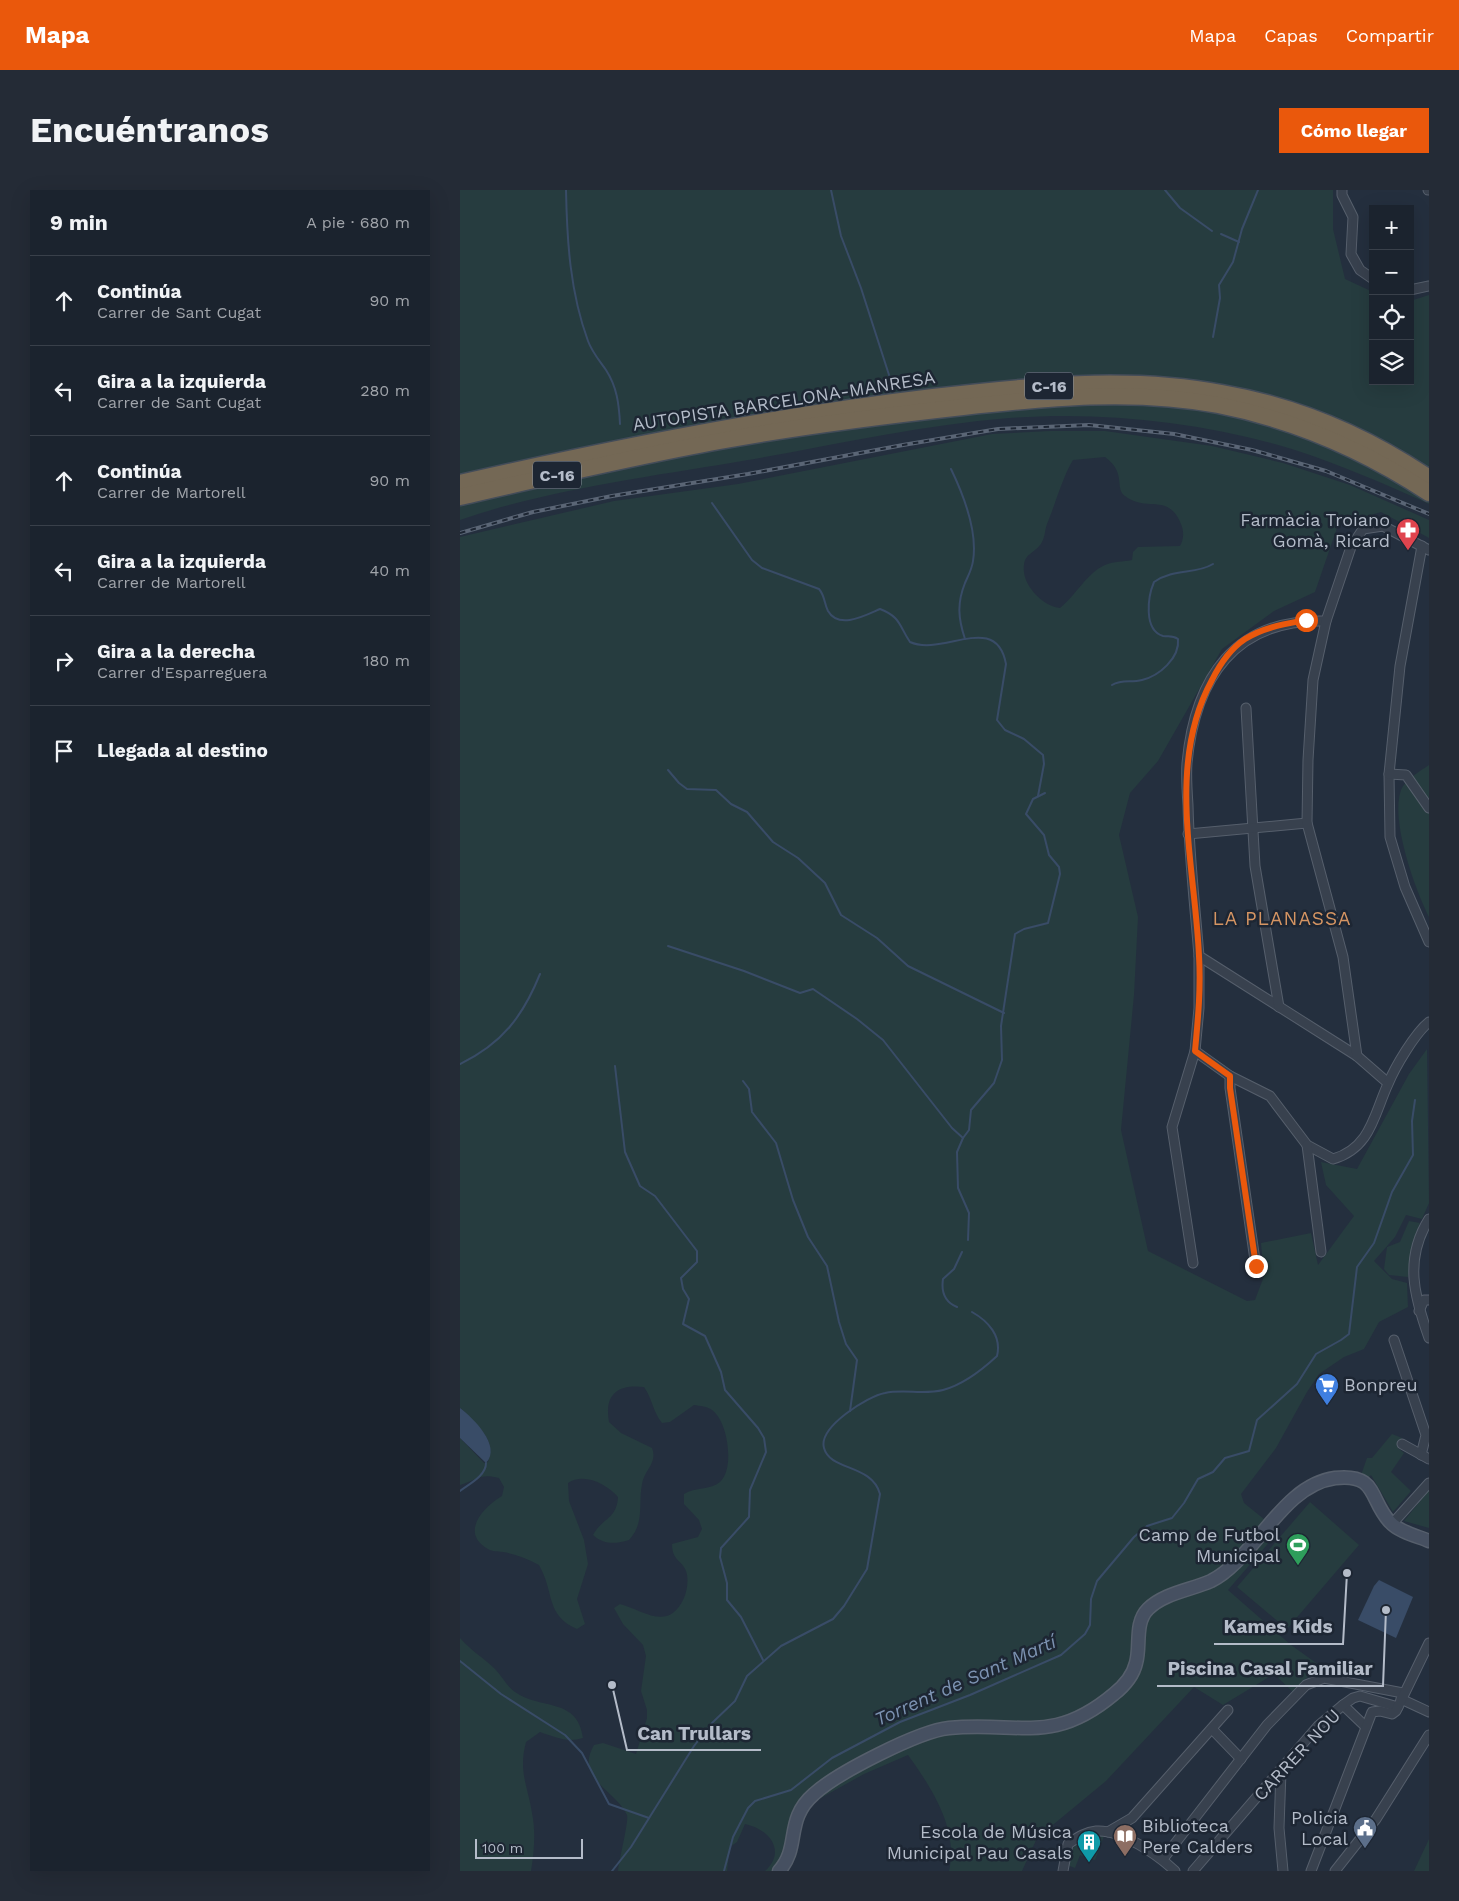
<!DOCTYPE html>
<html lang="es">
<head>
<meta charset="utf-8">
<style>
  body { margin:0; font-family:"Work Sans",sans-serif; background:#242b36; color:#f1f3f6 }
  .controls { position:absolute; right:15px; top:15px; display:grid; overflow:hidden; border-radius:0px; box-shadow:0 5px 20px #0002 }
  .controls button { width:45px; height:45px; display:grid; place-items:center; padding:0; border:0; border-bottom:1px solid #39404a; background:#1b232e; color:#f1f3f6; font:25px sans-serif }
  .scale { position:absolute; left:15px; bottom:12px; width:108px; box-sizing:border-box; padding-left:5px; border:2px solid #b4bcc9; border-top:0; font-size:14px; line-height:18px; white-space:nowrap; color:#b4bcc9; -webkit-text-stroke:4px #1d2633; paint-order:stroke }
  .stop { position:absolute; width:15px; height:15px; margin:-11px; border:4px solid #ea580c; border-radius:50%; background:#fff }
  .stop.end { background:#ea580c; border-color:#fff; box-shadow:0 1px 5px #0008 }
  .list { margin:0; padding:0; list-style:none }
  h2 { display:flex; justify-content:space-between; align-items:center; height:65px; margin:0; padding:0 20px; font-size:21px }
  h2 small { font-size:16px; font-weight:400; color:#a0a4aa }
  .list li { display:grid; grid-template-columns:32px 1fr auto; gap:15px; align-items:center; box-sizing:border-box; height:90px; padding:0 20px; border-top:1px solid #39404a }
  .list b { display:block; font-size:19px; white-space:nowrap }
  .list p { margin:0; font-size:16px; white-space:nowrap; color:#a0a4aa }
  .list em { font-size:16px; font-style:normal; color:#a0a4aa }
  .icon { flex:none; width:28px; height:28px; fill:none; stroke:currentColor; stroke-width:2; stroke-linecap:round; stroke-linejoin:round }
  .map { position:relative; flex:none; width:969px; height:1681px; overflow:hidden; border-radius:0px }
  header { display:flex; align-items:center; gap:30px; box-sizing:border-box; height:70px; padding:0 25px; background:#ea580c; color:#fff }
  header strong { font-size:24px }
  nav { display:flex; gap:28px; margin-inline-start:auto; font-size:18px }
  .intro { display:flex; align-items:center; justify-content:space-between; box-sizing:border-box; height:120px; padding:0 30px }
  h1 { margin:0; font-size:35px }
  .button { padding:12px 22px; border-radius:0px; background:#ea580c; color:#fff; font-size:18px; font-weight:700 }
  main { display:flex; gap:30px; padding:0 30px }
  aside { flex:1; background:#1b232e; border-radius:0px; box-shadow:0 5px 20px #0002 }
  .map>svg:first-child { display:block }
</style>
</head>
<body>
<header>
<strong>Mapa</strong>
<nav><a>Mapa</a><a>Capas</a><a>Compartir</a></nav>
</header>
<div class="intro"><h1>Encuéntranos</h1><a class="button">Cómo llegar</a></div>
<main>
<aside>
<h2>9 min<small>A pie · 680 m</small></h2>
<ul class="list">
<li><svg class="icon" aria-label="ahead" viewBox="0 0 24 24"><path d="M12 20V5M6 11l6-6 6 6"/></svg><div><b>Continúa</b><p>Carrer de Sant Cugat</p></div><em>90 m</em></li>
<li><svg class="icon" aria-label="left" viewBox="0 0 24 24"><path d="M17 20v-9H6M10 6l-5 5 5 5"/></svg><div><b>Gira a la izquierda</b><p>Carrer de Sant Cugat</p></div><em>280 m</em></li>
<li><svg class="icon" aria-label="ahead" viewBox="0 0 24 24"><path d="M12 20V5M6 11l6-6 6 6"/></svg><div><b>Continúa</b><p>Carrer de Martorell</p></div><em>90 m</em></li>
<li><svg class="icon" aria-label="left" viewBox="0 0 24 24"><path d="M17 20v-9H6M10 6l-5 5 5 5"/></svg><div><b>Gira a la izquierda</b><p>Carrer de Martorell</p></div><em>40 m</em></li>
<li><svg class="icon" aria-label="right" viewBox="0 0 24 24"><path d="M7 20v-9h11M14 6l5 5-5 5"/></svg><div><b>Gira a la derecha</b><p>Carrer d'Esparreguera</p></div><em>180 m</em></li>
<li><svg class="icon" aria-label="arrive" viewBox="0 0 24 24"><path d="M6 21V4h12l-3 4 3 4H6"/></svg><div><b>Llegada al destino</b></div></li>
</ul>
</aside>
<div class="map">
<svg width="969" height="1681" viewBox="0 0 969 1681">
  <rect width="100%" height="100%" fill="#242f3e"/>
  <g fill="#263c3f" fill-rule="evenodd">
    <path d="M 0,0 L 873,0 L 873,39 L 885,89 L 913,102 L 913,191 L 950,191 L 950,111 L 969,105 L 969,314 C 925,294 881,275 835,260 C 745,232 643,221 549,228 C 461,235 375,255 288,270 C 195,286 89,299 0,330 Z"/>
    <path d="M 590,241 L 645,241 L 752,256 L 823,273 L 890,295 L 969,330 L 969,348 L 921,322 L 878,335 L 855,402 L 814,421 L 762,459 L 698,571 L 670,603 L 659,645 L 678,727 L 674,805 L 661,940 L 688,1061 L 787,1111 L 795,1110 L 804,1086 L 801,1053 L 851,1043 L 858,1075 L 894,1026 L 866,995 L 861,972 L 897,979 L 949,884 L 967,859 L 969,1013 L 962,1029 L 946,1025 L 935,1047 L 914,1071 L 932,1089 L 947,1093 L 948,1117 L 919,1132 L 904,1159 L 884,1167 L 859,1184 L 847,1202 L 816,1258 L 781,1304 L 784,1313 L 819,1341 L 768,1400 L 831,1455 L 859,1475 L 833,1502 L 814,1484 L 763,1515 L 734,1497 L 646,1591 L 577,1648 L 562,1681 L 489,1681 C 499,1639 471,1597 448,1565 L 404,1584 L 350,1614 L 341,1630 L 336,1666 L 328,1681 L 305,1681 C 327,1661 309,1639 285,1634 L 277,1652 L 270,1657 L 267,1681 L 158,1681 C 159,1670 169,1631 167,1625 C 156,1600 114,1589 134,1555 L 143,1553 L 176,1564 L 187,1528 L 187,1520 L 181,1501 L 186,1466 L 183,1455 L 163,1434 L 154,1418 L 160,1414 C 185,1421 208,1442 224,1408 C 227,1401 229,1389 226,1381 C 222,1370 212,1371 212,1354 L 238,1347 L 242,1339 L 239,1330 L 224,1314 L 224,1304 C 235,1297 251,1300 260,1292 C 275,1279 268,1231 252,1220 C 247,1216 240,1216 234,1215 L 210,1232 L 202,1233 C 193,1222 192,1208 184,1197 C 158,1194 144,1204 149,1232 L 161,1243 L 192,1258 C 198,1273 184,1280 182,1294 C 178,1314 185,1333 169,1350 C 156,1354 144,1355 133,1345 C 142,1328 157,1329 158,1307 C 147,1294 124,1282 108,1293 L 109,1311 L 124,1350 L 128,1374 L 117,1409 L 125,1434 L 117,1439 C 85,1425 95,1403 79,1375 C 68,1369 56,1364 43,1362 C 37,1361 33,1362 28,1359 C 0,1343 22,1318 42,1306 L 44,1297 L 39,1288 C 20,1283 17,1290 0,1295 L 0,1248 L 24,1273 L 28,1272 C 34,1254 27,1245 14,1233 C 9,1228 6,1222 0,1218 L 0,347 L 154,311 L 278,294 L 532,244 ZM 645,267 C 667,283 654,298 665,306 C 687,323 708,302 721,334 C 724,341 724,349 720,356 L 678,357 L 673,362 L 672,370 C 663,372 654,371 645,375 C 627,383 616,405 600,418 C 582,416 561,394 564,375 C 565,363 577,362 582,352 C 585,347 585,339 587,334 C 595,315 603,286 613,270 Z"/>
    <path d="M 969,575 L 969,727 C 955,699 930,630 941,600 C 945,590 960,581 969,575 Z"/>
    <path d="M 949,1031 L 960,1033 L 952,1057 L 948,1087 L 929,1085 L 924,1079 L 927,1057 L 940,1052 Z"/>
    <path d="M 932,1244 L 942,1248 L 938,1258 L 944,1263 L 931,1282 L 951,1301 L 933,1322 L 911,1285 L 907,1289 L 901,1285 L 907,1268 L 912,1268 Z"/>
    <path d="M 969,1300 L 969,1338 L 944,1331 Z"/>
    <path d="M 850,1312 L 899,1355 L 827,1439 L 777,1397 Z"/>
    <path d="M 0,1448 C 10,1460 24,1468 35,1479 C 42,1486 47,1497 55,1502 C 80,1520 118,1507 123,1548 C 107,1553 95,1547 80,1542 L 66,1552 C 58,1582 68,1596 72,1623 C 76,1642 74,1663 71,1681 L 0,1681 Z"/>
    <path d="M 644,1646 L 635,1670 L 620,1665 L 615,1678 L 607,1675 C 609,1653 625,1646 644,1646 Z"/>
    <path d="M 969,1649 L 969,1681 L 954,1681 Z"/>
  </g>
  <g fill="#394c67">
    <path d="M 0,1218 C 13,1228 42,1256 26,1273 L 0,1248 Z"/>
    <path d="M 919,1390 L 953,1407 L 936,1448 L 898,1430 L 914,1396 Z"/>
  </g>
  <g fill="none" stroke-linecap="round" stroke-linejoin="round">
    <g stroke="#394c67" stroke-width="2">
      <path d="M 106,0 C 107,51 110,102 128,151 C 132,162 139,170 146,180 C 157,197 159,214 160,234"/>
      <path d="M 371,0 L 381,46 L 401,98 L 430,188"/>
      <path d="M 705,0 L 720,18 L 752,41"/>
      <path d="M 761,44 L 779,52"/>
      <path d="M 753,147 L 760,108 L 759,95 L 773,72 L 782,39 L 798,0"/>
      <path d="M 491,279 C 504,306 518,341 513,371 C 512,379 508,386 505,393 C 497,413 498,428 505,449"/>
      <path d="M 252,313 L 292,370 L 302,378 L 359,399 C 365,406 364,413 368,421 C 379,440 406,425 420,419 C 441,427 439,436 450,452 C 483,467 536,421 546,474 L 537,530 L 545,540 L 564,549 L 583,565 L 584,574 L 578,606"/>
      <path d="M 652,495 C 662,489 671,493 682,490 C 699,486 720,468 718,449 C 712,445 709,447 703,446 C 683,440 688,406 694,392 C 714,378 735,385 753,374"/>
      <path d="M 208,580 L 219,593 L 227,599 L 256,600 L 271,614 L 287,622 L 313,652 L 338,668 L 365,693 L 381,725 L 417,748 L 448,776 L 544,823"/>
      <path d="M 208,756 L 284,781 L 340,803 L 353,799 L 397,829 L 423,850 L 492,938 L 503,948"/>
      <path d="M 0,874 C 42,854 63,826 80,784"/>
      <path d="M 155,876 L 165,962 L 180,996 L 195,1006 L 237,1061 L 237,1072 L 221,1088 L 223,1099 L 229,1109 L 223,1134 L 245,1146 L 261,1182 L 265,1200 L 298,1238 L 304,1248 L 306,1262 L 290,1300 L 289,1327 L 261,1358 L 260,1367 L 267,1393 L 267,1410 L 281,1427 L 303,1470"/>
      <path d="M 283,891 L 289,899 L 292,922 L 316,953 L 333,1010 L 348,1047 L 367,1076 L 379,1132 L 386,1154 L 397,1170 L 390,1221"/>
      <path d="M 508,1050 L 509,1023 L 498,998 L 497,962 L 503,948 L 509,940 L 511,920 L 534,893 L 542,870 L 541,836 L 555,744 L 564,739 L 588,733 L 600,684 L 599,677 L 589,665 L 584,645 L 566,624 L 573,609 L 585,603"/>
      <path d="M 497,1117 C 485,1112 481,1102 483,1089 L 494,1079 L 502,1062"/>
      <path d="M 0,1301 C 9,1294 26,1286 26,1273"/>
      <path d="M 0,1471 L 41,1504 L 105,1545 L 122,1563 L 149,1614 L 189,1628"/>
      <path d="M 152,1681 L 171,1657 L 234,1556 L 252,1533 L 275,1511 L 287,1486 L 321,1456 L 373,1429 L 384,1416 L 407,1379 L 420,1304 C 412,1274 370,1281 364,1258 C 358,1237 408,1206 425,1203 C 444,1199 464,1205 483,1200 C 502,1195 523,1179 537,1166 C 542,1146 528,1131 512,1122"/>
      <path d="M 264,1681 L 273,1647 L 288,1618 L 295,1611 L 331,1600 L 372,1568 L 440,1532 L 510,1505 L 601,1465 L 625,1444 L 630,1435 L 631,1409 L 637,1391 L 674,1347 L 687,1336 L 712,1328 L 724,1313 L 738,1289 L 753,1282 L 765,1268 L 789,1261 L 797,1230 L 837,1194 L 856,1164 L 881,1150 L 889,1144 L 897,1077 L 914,1053 L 932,1002 L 953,965 L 952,931 L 955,910"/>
    </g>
    <g stroke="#565f6c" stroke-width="11">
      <g id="street">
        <path d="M 882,0 L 882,5 L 893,27 L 891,64 L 900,80 L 913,89"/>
        <path d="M 968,0 L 969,0"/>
        <path d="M 950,100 L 969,96"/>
        <path d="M 962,356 L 940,476 L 929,584 L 930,647 L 945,697 L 969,752"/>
        <path d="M 866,431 C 775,428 735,488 727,573 C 726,586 727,601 728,615 C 729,665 735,716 739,766 L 897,866 L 928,893"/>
        <path d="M 786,518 L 795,676 L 819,817"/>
        <path d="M 929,584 L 946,585 L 969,618"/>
        <path d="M 728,644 L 847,633"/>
        <path d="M 735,861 L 770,886 L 810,906 L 847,955 L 873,969 C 911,958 914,924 928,894 C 935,877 955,843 969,832"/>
        <path d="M 897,866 L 883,767 L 847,633 L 848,570 L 853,490 L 866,431 L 891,357 L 903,339 L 923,336 L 969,360"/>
        <path d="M 770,886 L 770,898 L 796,1077"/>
        <path d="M 847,955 L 861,1062"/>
        <path d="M 969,1029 C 944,1069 954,1106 969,1148"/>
        <path d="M 733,1073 L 712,937 L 735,861 L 739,818 L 739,766"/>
        <path d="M 959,1121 L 964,1110 L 969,1110"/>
        <path d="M 934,1150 L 966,1245 L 961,1265"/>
        <path d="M 942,1254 L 969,1269"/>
        <path d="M 932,1334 L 969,1293"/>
        <path d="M 941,1509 L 969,1522"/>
        <path d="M 883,1515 L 906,1537"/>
        <path d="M 752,1539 L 781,1569"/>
        <path d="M 821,1581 L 819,1638 L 823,1681"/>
        <path d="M 648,1642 L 672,1628 L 768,1520"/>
        <path d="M 703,1669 L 807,1535 L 846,1495 L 864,1488 L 943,1503"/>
        <path d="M 603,1681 L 608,1654 C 617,1648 625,1642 636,1641 C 661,1639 698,1665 715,1681"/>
        <path d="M 733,1681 L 858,1536 L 883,1515 L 893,1508 L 900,1506 L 938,1517"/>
        <path d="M 851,1681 L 912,1522 L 920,1521 L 932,1524 L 936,1521 L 969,1453"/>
        <path d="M 875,1681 L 916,1629 L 969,1545"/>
      </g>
    </g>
    <g stroke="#565f6c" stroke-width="15">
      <path id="secondary" d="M 319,1681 C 341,1657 324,1630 354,1604 C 377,1583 459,1541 489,1538 C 559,1531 592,1556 654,1504 C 664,1496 673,1486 676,1473 C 681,1456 674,1433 688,1419 C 704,1403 731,1400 751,1391 C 759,1387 769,1379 775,1373 C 806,1344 831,1294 875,1288 C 918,1283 909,1310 930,1332 C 939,1342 957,1346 969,1351"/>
    </g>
    <g stroke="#434c59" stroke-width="19">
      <g id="highway">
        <path d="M 0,293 C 156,257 313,226 473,207 C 568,196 667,185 762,203 C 836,216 907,246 969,288"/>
        <path d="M 0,307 C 87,287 173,267 260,251 C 340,236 422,226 503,217 C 587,208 674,199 758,215 C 835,230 904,260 969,303"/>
      </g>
    </g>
    <use href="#street" stroke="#38414e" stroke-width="9"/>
    <use href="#secondary" stroke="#465061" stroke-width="12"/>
    <use href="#highway" stroke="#746855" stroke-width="16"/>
    <g stroke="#5a6575" stroke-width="4">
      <path id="rail" d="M 0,343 L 73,322 L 152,306 L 288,284 L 443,255 L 538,239 L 629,235 L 714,244 L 792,260 L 866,281 L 969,324"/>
    </g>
    <use href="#rail" stroke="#1d2633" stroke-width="2" stroke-dasharray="5.5" stroke-linecap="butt"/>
  </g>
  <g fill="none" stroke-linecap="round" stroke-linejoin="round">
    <path stroke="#ea580c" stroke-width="6" d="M 796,1076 L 770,898 L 770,886 L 735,861 C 738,829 741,798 739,766 C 735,675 706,574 752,490 C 760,474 770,459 785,449 C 804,437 825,434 846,430"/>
  </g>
  <defs>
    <g id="pharmacy-pin" transform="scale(1.25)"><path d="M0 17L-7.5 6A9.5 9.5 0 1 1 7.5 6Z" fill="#e0444e" stroke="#1d2633"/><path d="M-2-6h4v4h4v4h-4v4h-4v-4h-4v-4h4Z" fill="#fff"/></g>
    <g id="supermarket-pin" transform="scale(1.25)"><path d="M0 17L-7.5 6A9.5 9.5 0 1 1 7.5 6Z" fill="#3f7fe0" stroke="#1d2633"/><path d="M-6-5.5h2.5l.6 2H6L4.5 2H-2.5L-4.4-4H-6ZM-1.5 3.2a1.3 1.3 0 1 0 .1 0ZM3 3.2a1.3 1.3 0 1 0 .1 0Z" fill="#fff"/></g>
    <g id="stadium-pin" transform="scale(1.25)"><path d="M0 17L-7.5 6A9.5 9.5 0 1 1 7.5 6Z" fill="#2e9e5b" stroke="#1d2633"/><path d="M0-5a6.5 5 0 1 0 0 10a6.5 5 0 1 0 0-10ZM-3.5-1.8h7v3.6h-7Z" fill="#fff"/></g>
    <g id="civic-pin" transform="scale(1.25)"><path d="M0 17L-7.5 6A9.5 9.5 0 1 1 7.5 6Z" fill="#5c6f8a" stroke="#1d2633"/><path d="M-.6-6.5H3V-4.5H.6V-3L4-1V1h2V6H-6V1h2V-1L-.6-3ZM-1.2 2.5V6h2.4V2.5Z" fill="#fff"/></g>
    <g id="library-pin" transform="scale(1.25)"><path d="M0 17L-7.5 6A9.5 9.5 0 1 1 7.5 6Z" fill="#8d6e63" stroke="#1d2633"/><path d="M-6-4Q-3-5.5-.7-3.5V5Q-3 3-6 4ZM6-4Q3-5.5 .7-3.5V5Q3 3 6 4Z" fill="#fff"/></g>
    <g id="building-pin" transform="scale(1.25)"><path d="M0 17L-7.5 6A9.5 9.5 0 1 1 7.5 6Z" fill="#0f9aa8" stroke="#1d2633"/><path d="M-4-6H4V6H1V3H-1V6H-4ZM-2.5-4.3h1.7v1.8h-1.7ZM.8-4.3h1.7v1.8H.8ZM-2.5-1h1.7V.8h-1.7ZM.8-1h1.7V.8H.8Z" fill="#fff"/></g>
  </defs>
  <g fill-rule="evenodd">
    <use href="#pharmacy-pin" x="948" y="340"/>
    <use href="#supermarket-pin" x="867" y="1195"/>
    <use href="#stadium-pin" x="838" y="1355"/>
    <use href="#civic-pin" x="905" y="1638"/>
    <use href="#library-pin" x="665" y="1646"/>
    <use href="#building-pin" x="629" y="1652"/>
  </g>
  <g text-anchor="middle" stroke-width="5" stroke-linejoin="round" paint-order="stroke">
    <g fill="#1d2633" stroke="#878f9c" stroke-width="1">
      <rect x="565" y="182.5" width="48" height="27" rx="4"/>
      <rect x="73" y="271.5" width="48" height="27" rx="4"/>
    </g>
    <g font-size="16" font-weight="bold" fill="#b4bcc9">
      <text x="589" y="202">C-16</text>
      <text x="97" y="291">C-16</text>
    </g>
    <g font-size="18" fill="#b4bcc9" stroke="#1d2633">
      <text transform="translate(324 211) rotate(-9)" y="6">AUTOPISTA BARCELONA-MANRESA</text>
      <text transform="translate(837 1565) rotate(-47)" y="6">CARRER NOU</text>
    </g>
    <g font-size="18" fill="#b4bcc9" stroke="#1d2633" text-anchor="end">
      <text x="930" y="336">Farmàcia Troiano<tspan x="930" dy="21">Gomà, Ricard</tspan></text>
      <text x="884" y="1201" text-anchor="start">Bonpreu</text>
      <text x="820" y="1351">Camp de Futbol<tspan x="820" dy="21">Municipal</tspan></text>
      <text x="888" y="1634">Policia<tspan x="888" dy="21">Local</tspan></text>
      <text x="682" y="1642" text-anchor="start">Biblioteca<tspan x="682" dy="21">Pere Calders</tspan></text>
      <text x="612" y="1648">Escola de Música<tspan x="612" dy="21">Municipal Pau Casals</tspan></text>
    </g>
    <g font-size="19" letter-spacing="1" fill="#d59563" stroke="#1d2633">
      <text x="822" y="735">LA PLANASSA</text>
    </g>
    <g font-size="19" font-style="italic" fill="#7c92b1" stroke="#1d2633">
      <text transform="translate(505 1490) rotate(-24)" y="7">Torrent de Sant Martí</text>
    </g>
  </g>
  <path fill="none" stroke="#b4bcc9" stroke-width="2" d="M887 1383L883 1454H754M926 1420L923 1496H697M152 1495L167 1560H301"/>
  <g fill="#b4bcc9" stroke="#1d2633" stroke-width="2">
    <circle cx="887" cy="1383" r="5"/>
    <circle cx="926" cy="1420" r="5"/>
    <circle cx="152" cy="1495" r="5"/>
  </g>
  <g font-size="19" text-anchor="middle" font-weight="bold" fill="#b4bcc9" stroke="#1d2633" stroke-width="5" stroke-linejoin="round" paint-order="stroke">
    <text x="818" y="1443">Kames Kids</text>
    <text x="810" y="1485">Piscina Casal Familiar</text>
    <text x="234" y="1550">Can Trullars</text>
  </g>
</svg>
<div class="controls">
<button>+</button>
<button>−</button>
<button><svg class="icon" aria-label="locate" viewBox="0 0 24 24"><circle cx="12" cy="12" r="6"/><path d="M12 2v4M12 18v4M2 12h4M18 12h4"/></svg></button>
<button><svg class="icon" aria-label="layers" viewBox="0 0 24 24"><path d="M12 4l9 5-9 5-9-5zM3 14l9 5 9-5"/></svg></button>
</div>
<div class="scale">100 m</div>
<div class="stop" style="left:846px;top:430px"></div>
<div class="stop end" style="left:796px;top:1076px"></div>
</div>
</main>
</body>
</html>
